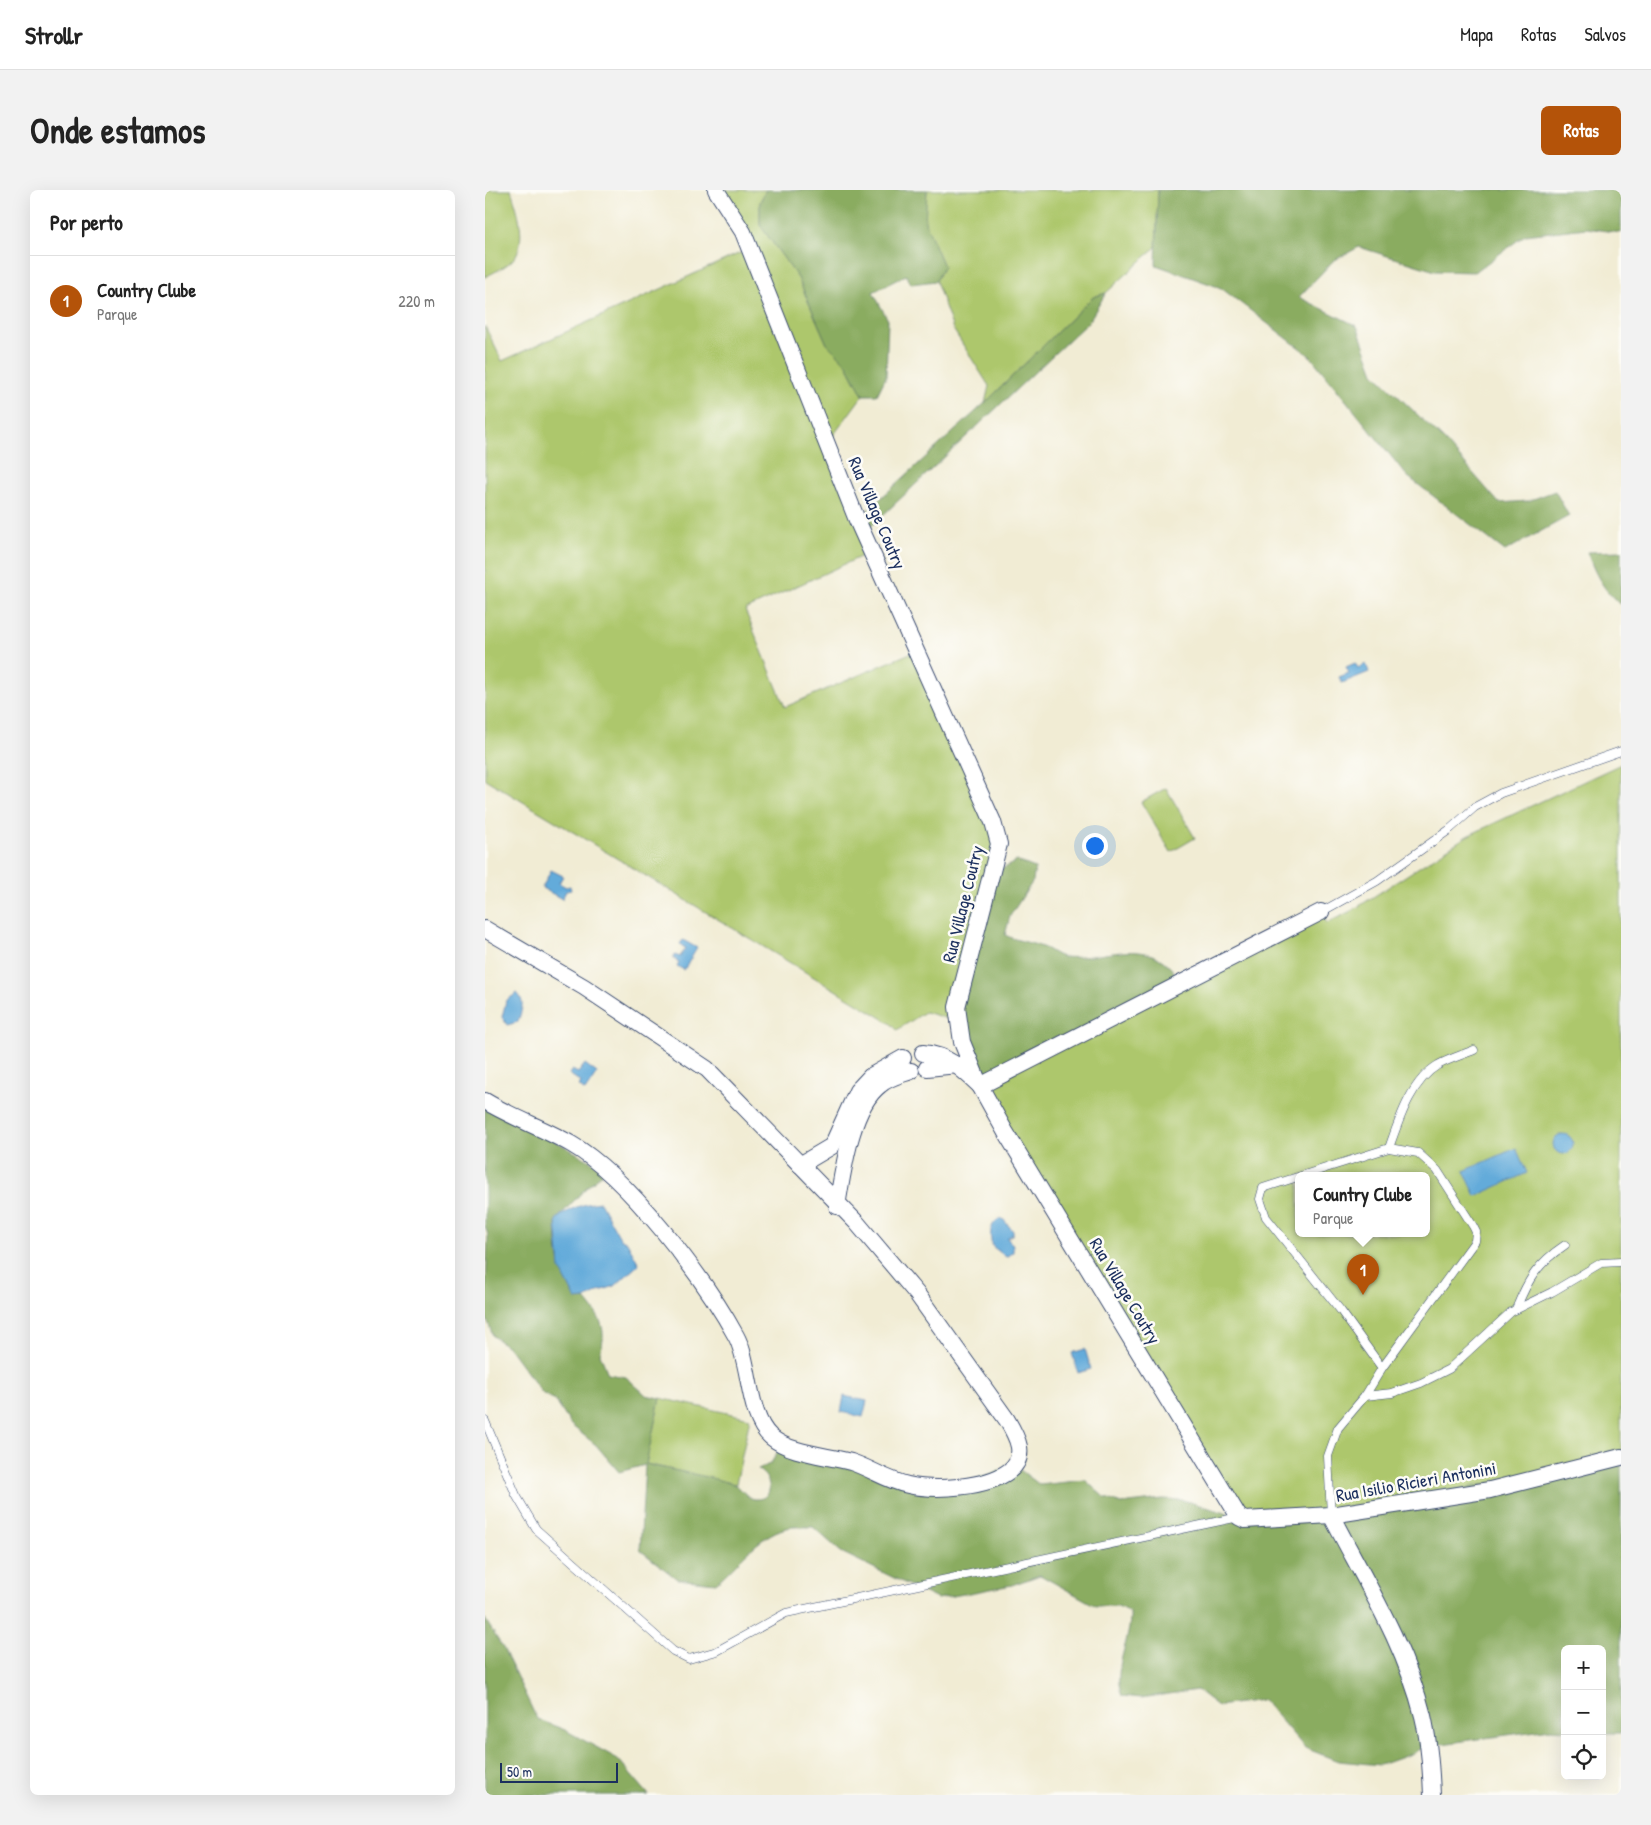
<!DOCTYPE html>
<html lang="pt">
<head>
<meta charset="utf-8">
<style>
  body { margin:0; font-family:"Patrick Hand",sans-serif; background:#f2f2f2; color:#222 }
  .controls { position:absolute; right:15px; bottom:15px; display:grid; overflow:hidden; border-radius:8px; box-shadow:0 5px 20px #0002 }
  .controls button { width:45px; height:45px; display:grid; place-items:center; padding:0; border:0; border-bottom:1px solid #e0e0e0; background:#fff; color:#222; font:25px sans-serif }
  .scale { position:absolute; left:15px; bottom:12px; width:118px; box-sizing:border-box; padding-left:5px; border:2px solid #1b2f5e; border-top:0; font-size:14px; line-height:18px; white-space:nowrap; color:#1b2f5e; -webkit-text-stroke:4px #fdfcf7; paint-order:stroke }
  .you { position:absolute; left:609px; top:655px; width:18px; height:18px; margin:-12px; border:4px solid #fff; border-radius:50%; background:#1a73e8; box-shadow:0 0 0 8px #1a73e833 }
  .badge { display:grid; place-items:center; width:32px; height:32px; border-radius:50%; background:#b45309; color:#fff; font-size:16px; font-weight:700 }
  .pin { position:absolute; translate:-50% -41px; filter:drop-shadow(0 1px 2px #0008) }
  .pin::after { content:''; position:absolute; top:26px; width:18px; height:15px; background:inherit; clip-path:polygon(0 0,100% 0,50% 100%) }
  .popup { position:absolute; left:810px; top:982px; width:135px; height:65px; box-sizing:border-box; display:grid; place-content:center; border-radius:8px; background:#fff; filter:drop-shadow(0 1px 4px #0005); font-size:16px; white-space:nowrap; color:#767676 }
  .popup b { font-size:19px; color:#222 }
  .popup::after { content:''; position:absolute; left:50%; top:100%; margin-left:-10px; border:10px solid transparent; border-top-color:#fff }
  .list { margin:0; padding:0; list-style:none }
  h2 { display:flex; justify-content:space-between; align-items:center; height:65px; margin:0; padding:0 20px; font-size:21px }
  h2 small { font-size:16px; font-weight:400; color:#767676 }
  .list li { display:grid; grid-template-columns:32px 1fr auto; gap:15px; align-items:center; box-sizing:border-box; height:90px; padding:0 20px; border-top:1px solid #e0e0e0 }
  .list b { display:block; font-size:19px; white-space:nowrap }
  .list p { margin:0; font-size:16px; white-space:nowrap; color:#767676 }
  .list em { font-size:16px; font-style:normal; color:#767676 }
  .icon { flex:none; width:28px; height:28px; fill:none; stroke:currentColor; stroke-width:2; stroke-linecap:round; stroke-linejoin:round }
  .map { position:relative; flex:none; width:1136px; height:1605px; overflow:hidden; border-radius:8px }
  header { display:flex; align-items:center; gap:30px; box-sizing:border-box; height:70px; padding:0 25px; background:#fff; border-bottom:1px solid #e0e0e0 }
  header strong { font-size:24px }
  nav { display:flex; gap:28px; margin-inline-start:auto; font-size:18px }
  .intro { display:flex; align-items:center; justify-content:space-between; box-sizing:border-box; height:120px; padding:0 30px }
  h1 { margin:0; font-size:35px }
  .button { padding:12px 22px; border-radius:8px; background:#b45309; color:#fff; font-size:18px; font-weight:700 }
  main { display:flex; gap:30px; padding:0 30px }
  aside { flex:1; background:#fff; border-radius:8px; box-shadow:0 5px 20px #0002 }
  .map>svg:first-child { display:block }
</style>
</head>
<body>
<header>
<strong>Strollr</strong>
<nav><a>Mapa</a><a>Rotas</a><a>Salvos</a></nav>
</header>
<div class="intro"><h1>Onde estamos</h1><a class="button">Rotas</a></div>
<main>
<aside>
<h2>Por perto<small></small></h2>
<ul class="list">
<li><span class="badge">1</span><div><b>Country Clube</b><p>Parque</p></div><em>220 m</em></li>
</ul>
</aside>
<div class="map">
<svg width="1136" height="1605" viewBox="0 0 1136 1605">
  <rect width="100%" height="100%" fill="#fdfcf7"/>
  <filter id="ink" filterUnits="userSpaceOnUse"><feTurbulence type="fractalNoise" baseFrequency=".02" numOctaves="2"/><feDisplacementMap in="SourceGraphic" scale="10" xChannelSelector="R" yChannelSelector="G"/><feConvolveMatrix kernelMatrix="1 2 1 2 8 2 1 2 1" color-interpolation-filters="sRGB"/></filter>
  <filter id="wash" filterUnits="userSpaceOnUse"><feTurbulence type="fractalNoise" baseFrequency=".0096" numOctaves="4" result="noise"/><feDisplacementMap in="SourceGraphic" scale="20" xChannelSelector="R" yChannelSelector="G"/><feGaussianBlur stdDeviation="1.12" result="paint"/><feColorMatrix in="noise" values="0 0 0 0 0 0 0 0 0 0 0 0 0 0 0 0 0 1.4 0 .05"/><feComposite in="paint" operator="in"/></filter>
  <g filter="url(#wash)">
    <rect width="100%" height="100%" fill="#f1ecd4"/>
    <g fill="#adc76c" stroke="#647b65" fill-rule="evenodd">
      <path d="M 0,0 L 26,0 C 32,18 40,42 33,61 C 29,74 11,81 0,87 Z"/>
      <path d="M 231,0 L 281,0 L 275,12 L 275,35 L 313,88 L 342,154 L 361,173 L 378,205 L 342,254 L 386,362 L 260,420 L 300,517 L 430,461 L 514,654 L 473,832 L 440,822 L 412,840 L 405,833 L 0,589 L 0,136 L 17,171 L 264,59 Z"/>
      <path d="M 442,0 L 673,0 L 671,57 L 621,103 L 608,107 L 500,213 L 504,196 L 468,139 L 451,91 L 459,76 L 439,32 Z"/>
      <path d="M 1136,574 L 1136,1267 L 1005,1300 L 760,1330 L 495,896 L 836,722 L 842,733 L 868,720 L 982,646 ZM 814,986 L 942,986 L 942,1044 L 814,1044 Z"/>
      <path d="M 681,598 L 710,648 L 686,662 L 656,612 Z"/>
      <path d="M 175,1208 L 265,1228 L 251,1294 L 161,1274 Z"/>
    </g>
    <g fill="#8aac60" stroke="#526e5f">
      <path d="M 281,0 L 442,0 L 440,32 L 459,76 L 451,91 L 426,94 L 421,85 L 388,102 L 403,130 L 401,187 L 392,205 L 378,205 L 361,173 L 342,154 L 313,88 L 275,35 L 275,12 Z"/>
      <path d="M 673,0 L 1136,0 L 1136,43 L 1101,38 L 1040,45 L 990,82 L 950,81 L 874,57 L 848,71 L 814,107 L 872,136 L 889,183 L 960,251 L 1014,313 L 1043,311 L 1070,301 L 1084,326 L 1020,361 L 922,286 L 825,166 L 736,98 L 671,75 Z"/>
      <path d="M 621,103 L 604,131 L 378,344 L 372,330 L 500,213 L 608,107 Z"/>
      <path d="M 1136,361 L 1136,415 C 1118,400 1110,384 1102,362 Z"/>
      <path d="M 532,671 L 550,678 L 548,691 L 525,726 L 520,745 C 532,751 545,752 557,757 C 564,759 571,766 578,767 C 622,771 668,740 696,793 L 495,896 L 473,832 L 509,683 Z"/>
      <path d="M 0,911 L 121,980 L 101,998 L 71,1030 C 72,1066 73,1078 91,1109 L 100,1109 C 117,1129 122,1139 115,1164 L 123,1184 L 141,1187 L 161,1205 L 175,1208 L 161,1274 C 189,1281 220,1285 248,1294 C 257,1297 260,1308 270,1309 C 289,1310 288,1288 273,1280 L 286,1273 L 297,1255 L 458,1299 L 530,1276 L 555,1295 L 600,1290 L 619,1307 L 636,1314 L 677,1309 L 698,1310 L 754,1327 L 846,1325 L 1136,1267 L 1136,1543 L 1117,1543 L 1117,1459 L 1080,1459 L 1080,1540 L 1066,1539 L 942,1556 L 926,1564 L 895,1575 L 853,1571 L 820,1558 L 778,1510 L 733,1516 L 712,1500 L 656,1508 L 637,1506 C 626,1480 647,1449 645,1422 L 633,1416 L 611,1416 L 555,1385 L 527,1395 L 452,1409 L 356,1362 L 328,1337 C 320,1337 309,1336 301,1338 C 272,1346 253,1375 231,1393 L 192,1389 L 155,1360 L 160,1275 L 134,1282 L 111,1255 L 86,1235 L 70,1210 L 58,1204 L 25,1159 L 8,1146 L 0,1124 L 3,1046 L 0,1034 Z"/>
      <path d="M 0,1429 L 18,1458 L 52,1529 L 80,1540 L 133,1569 L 164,1605 L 0,1605 Z"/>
    </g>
    <g fill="#63abda" stroke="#3f6d9c">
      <path d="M 870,473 L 873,478 L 881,474 L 884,482 L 857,493 L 854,487 L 864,483 L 861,477 Z"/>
      <path d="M 66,680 L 78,686 L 74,693 L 81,697 L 85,696 L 86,700 L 81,701 L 77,709 L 57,698 Z"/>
      <path d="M 198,750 L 212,758 L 199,780 L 192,776 L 194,772 L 188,768 L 190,765 L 195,767 L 200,758 L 195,754 Z"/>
      <path d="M 32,803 C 41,812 36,821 33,832 L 22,835 L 17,827 L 21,811 Z"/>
      <path d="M 100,874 L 112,883 L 100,901 L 94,896 L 96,892 L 84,884 L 87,880 L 93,883 Z"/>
      <circle cx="1078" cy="954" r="10"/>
      <path d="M 1031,958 L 1042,983 L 991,1006 L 979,981 Z"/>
      <path d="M 115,1012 L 135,1048 L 142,1052 L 154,1074 L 130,1096 L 115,1101 L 100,1109 L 91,1110 L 75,1079 L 71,1030 C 84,1018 97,1014 115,1012 Z"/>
      <path d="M 514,1029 L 518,1029 L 528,1041 L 528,1044 L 522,1048 L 528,1055 L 528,1062 L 521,1067 L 507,1056 C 505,1045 504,1035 514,1029 Z"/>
      <path d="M 600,1159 L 606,1179 L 593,1183 L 587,1163 Z"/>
      <path d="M 359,1206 L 382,1211 L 378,1227 L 356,1222 Z"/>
    </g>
  </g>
  <g filter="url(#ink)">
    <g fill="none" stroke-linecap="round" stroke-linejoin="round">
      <g stroke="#3b4b70" stroke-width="9">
        <g id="lane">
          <path d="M 836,722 L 892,691 L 964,640 L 990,617 L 1016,603 L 1136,561"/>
          <path d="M 904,958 C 914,930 926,891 953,875 C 964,869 977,865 989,860"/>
          <path d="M 1031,1119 C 1043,1089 1053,1073 1080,1055"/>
          <path d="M 880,1206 L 907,1203 L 936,1193 L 964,1179 L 1026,1122 L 1067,1102 L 1116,1073 L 1136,1072"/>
          <path d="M 0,1231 L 31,1305 L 51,1339 L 188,1461 L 204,1469 L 232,1461 L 301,1423 L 754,1327"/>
          <path d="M 846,1325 L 843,1266 L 853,1238 L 880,1206 L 897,1178 L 990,1051 L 991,1042 L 988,1036 L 952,980 L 933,963 L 904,958 L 778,998 L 775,1009 L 781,1027 L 856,1121 L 897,1178"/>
        </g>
      </g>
      <g stroke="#3b4b70" stroke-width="18">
        <g id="street">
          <path d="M 231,0 L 258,42 L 372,330 L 508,632 L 514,654 L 472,817 L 477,852 L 495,896 L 521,943 L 754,1327 L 760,1330 L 846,1325 L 1005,1300 L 1136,1267"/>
          <path d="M 0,739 L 99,797 L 222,879 L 372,1033 L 432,1104 L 522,1230 C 532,1247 543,1266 524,1281 C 502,1298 450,1301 423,1295 C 403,1291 385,1278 366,1272 C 341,1265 306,1264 286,1247 C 262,1226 266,1173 251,1146 C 220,1089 142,986 86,954 C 58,938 28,928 0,911"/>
          <path d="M 438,863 C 463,865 477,879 495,896 L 836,722"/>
          <path d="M 442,878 L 473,875"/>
          <path d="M 315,975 L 347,956 L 372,901 L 386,886 L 418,868"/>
          <path d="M 352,1016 C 358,981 366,917 395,895 C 404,887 415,885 426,881"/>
          <path d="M 846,1325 C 880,1391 920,1454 938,1526 C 944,1551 946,1579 947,1605"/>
        </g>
      </g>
      <use href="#lane" stroke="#fff" stroke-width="8"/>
      <use href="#street" stroke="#fff" stroke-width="16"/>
    </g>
  </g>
  <g text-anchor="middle" stroke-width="5" stroke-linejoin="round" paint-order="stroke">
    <g font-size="18" fill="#1b2f5e" stroke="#fdfcf7">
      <text transform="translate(392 323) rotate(67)" y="6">Rua Village Coutry</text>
      <text transform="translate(478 714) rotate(-76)" y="6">Rua Village Coutry</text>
      <text transform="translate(640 1101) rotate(59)" y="6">Rua Village Coutry</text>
      <text transform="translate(931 1292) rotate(-10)" y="6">Rua Isilio Ricieri Antonini</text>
    </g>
  </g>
</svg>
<div class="controls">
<button>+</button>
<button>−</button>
<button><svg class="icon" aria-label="locate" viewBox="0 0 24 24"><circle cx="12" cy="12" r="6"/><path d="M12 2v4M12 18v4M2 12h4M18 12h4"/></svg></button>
</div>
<div class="scale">50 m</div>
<div class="you"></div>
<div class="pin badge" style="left:878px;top:1105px">1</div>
<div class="popup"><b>Country Clube</b>Parque</div>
</div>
</main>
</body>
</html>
